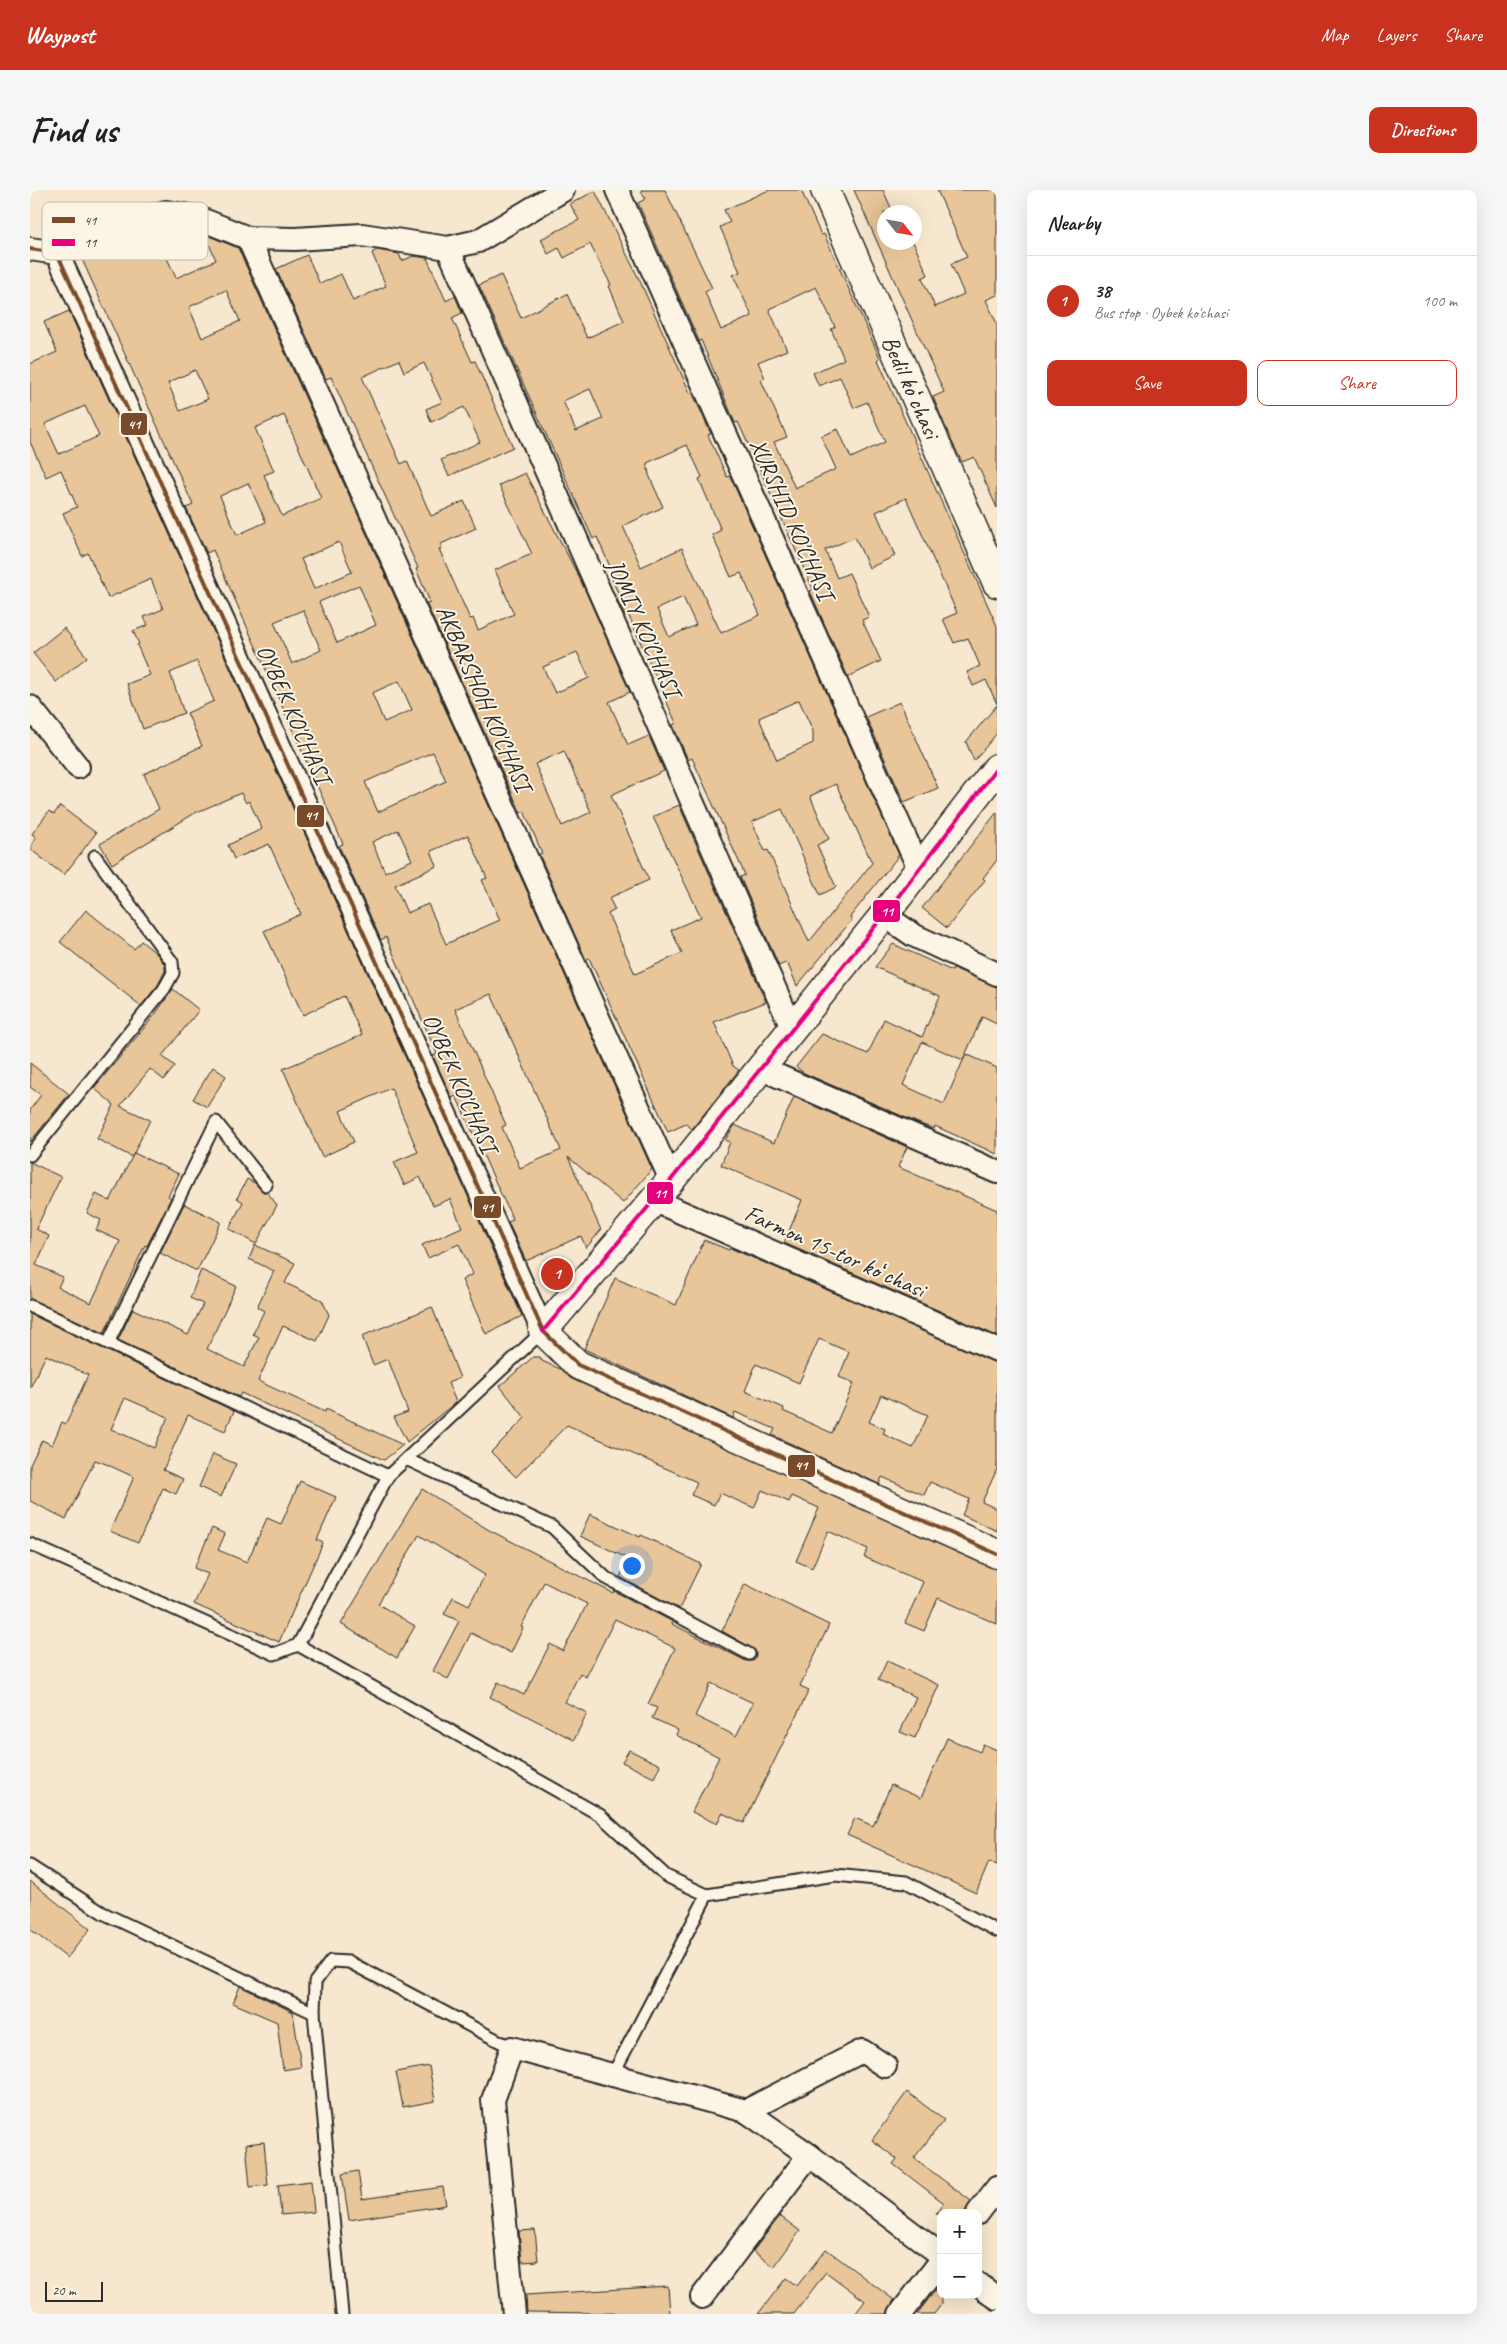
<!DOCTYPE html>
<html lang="en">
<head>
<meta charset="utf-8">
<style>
  body { margin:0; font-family:Caveat,sans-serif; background:#f6f6f6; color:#202124 }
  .controls { position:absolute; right:15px; bottom:15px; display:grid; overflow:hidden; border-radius:10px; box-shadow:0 5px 20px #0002 }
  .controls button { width:45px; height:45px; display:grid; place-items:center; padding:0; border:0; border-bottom:1px solid #e0e0e0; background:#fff; color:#202124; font:25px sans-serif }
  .compass { position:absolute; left:847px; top:15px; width:45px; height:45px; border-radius:50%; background:#fff; box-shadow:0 5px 20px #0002; rotate:121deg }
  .scale { position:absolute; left:15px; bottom:12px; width:58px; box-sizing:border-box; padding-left:5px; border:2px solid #2b2b2b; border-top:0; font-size:14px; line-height:18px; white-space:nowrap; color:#2b2b2b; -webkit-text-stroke:4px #fcf5e5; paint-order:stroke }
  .you { position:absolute; left:601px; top:1375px; width:18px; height:18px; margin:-12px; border:4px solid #fff; border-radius:50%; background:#1a73e8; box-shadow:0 0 0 8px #1a73e833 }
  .badge { display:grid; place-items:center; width:32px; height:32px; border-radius:50%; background:#c8321e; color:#fff; font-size:16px; font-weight:700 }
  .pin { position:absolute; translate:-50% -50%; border:2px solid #fff; box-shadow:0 1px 5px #0006 }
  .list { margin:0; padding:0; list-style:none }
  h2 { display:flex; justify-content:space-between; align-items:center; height:65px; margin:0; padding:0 20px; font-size:21px }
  h2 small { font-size:16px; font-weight:400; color:#757577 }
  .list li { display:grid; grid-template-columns:32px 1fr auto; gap:15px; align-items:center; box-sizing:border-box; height:90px; padding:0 20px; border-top:1px solid #e0e0e0 }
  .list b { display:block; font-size:19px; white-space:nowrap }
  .list p { margin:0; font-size:16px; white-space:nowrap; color:#757577 }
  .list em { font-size:16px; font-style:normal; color:#757577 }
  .actions { display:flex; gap:10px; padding:15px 20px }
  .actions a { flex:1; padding:11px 0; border:1px solid #c8321e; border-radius:10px; text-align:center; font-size:18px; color:#c8321e }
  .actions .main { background:#c8321e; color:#fff }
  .map { position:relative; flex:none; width:967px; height:2124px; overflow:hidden; border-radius:10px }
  header { display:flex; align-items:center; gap:30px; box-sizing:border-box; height:70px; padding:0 25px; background:#c8321e; color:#fff }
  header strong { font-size:24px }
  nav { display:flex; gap:28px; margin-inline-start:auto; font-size:18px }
  .intro { display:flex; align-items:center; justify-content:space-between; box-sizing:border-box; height:120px; padding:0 30px }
  h1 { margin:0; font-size:35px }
  .button { padding:12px 22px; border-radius:10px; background:#c8321e; color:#fff; font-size:18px; font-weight:700 }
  main { display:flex; gap:30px; padding:0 30px }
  aside { flex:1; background:#fff; border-radius:10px; box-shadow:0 5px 20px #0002 }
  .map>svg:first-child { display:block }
</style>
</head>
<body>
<header>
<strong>Waypost</strong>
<nav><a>Map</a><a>Layers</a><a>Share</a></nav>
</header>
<div class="intro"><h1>Find us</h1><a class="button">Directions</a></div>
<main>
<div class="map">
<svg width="967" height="2124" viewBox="0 0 967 2124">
  <rect width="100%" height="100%" fill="#f6e7ce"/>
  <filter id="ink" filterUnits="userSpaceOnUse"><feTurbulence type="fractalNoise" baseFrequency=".02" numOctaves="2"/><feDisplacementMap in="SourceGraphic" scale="10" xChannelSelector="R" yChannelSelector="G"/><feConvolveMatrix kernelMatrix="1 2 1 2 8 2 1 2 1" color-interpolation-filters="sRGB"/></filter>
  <g filter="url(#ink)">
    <g fill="#e8c699" stroke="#2b2b2b" fill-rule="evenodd">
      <path d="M 611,0 L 635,0 L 682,98 L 675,102 L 691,140 L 722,126 L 703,85 L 710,82 L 690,37 L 700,32 L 694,20 L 739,0 L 771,0 L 791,45 L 794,44 L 850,168 L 848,170 L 967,436 L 967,514 L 956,490 L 943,496 L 937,482 L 950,476 L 938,448 L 924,453 L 913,429 L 927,423 L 876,308 L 846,322 L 865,366 L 839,378 L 825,347 L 795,360 L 807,388 L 819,383 L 839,427 L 832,430 L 851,471 L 818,487 L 780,401 L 783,399 L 722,262 L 708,232 L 705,233 L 671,150 L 669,151 L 608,13 L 615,9 ZM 786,97 L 805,137 L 801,139 L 814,169 L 783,183 L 789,196 L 810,187 L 824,218 L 837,212 L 855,252 L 821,268 L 808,239 L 791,246 L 806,279 L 765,298 L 744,252 L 757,247 L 731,190 L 735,188 L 728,172 L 757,160 L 739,119 Z"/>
      <path d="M 824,0 L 853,0 L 863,22 L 854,22 L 854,52 L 883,52 L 898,85 L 892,88 L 905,117 L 934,104 L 921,74 L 937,67 L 907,0 L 967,0 L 967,105 L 956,110 L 967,134 L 967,318 L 944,267 L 932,272 L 921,250 L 903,207 L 914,202 Z"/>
      <path d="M 565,1 L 609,89 L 660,203 L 662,202 L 681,244 L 678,245 L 697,287 L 700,286 L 869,665 L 820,727 L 822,730 L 767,796 L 757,772 L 749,776 L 710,687 L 715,685 L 662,568 L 658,570 L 643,535 L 646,533 L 598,424 L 595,426 L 587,409 L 590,407 L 582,390 L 585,388 L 567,347 L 563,349 L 449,95 L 471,85 L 491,128 L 537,104 L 557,148 L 594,131 L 579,96 L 581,95 L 560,54 L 534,68 L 529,58 L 518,64 L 511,49 L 549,30 L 540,14 ZM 560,199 L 573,229 L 546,241 L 533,211 ZM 657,255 L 672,287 L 669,289 L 691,340 L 682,345 L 701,387 L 711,383 L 730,425 L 691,443 L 652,358 L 611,377 L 593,336 L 633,317 L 619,285 L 617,273 ZM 653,407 L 666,435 L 639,447 L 627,419 ZM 769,510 L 783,541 L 783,553 L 747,570 L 729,528 ZM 806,594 L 842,673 L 779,752 L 738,660 L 735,661 L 722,632 L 752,619 L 790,705 L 806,697 L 787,655 L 799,649 L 780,606 Z"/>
      <path d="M 124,39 L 146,88 L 186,70 L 176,47 L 179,46 L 208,58 L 622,979 L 593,1013 L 538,967 L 571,1040 L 556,1058 L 551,1046 L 496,1071 L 478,1032 L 483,1030 L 426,906 L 422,908 L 403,866 L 407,864 L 356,747 L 351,750 L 309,656 L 313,654 L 183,360 L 177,363 L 156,318 L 163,315 L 51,67 L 99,46 ZM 196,100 L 210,131 L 172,148 L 159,117 ZM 165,180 L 178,209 L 150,221 L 138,193 ZM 254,225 L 291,308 L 252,326 L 234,285 L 244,281 L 225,238 ZM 218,293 L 236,332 L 207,345 L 190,306 ZM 309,352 L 322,382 L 284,399 L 271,369 ZM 329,395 L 346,435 L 307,453 L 289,412 ZM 273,420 L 291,460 L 262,474 L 244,432 ZM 369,491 L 382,520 L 354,532 L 342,503 ZM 403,562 L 416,591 L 348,622 L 335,592 ZM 368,640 L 382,670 L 355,682 L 342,652 ZM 438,645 L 457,688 L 452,690 L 470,730 L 416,754 L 398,714 L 377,723 L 365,695 L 407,676 L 401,661 ZM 461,804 L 531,960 L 490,978 L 472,937 L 476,935 L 425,819 Z"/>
      <path d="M 347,60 L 369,64 L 372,71 L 383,66 L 397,68 L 416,111 L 425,106 L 432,123 L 422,128 L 442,172 L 445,171 L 483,257 L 419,286 L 411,270 L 450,252 L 434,217 L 401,232 L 396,219 L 412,212 L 394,173 L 374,182 L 369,170 L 332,187 L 371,274 L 377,271 L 401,326 L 434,311 L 446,338 L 411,354 L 412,358 L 409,359 L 440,429 L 443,428 L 448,440 L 484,424 L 465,380 L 502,364 L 469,295 L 495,283 L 552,393 L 600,502 L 579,512 L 598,555 L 619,546 L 634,581 L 581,605 L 619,690 L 579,708 L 585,720 L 578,724 L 605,784 L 652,763 L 641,740 L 671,727 L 623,627 L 649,615 L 736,812 L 684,832 L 703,876 L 709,880 L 662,939 L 656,934 L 638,942 L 559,768 L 556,770 L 509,664 L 512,663 L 494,621 L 491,623 L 396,413 L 400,412 L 386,379 L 388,378 L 301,187 L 296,189 L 246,79 L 277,65 L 290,94 L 311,84 L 323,111 L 356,96 L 342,63 ZM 547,462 L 559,488 L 525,503 L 513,477 ZM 534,561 L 561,622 L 532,636 L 505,574 Z"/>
      <path d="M 39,121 L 492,1126 L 456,1144 L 432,1090 L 443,1084 L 429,1054 L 398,1068 L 392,1055 L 432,1037 L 420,1009 L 403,1016 L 390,987 L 374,995 L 364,972 L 388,962 L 361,898 L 310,921 L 324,952 L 292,967 L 253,879 L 332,845 L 314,806 L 273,825 L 234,741 L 271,724 L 239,654 L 204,669 L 198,655 L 232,639 L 219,611 L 216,613 L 211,603 L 165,623 L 82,674 L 70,654 L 129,619 L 114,584 L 172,556 L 157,523 L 184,511 L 167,471 L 140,483 L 154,523 L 113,539 L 97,494 L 120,485 L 107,455 L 109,454 L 103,441 L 118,435 L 114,427 L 133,419 L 121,389 L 78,408 L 58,363 L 52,366 L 33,323 L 47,317 L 31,280 L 16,287 L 0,252 L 0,174 L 27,162 L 14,132 ZM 55,216 L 69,246 L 29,264 L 15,234 Z"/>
      <path d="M 34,438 L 57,467 L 26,492 L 3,463 Z"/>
      <path d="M 870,512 L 908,598 L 874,612 L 836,527 Z"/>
      <path d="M 967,515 L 967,543 L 944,571 L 936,552 Z"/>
      <path d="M 30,616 L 66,643 L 34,685 L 0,659 L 6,647 L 2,644 L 19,621 L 24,624 Z"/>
      <path d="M 967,622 L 967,670 L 953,688 L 955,690 L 917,738 L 892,718 Z"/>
      <path d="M 56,720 L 104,759 L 111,751 L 127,764 L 135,775 L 135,781 L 128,795 L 111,816 L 30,752 Z"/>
      <path d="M 863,754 L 922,781 L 923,778 L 967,797 L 967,834 L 952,827 L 933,870 L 892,852 L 873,895 L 914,914 L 936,864 L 967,878 L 967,964 L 905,936 L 904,939 L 888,933 L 774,883 L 766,877 L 792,844 L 838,864 L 854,829 L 892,847 L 910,806 L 845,777 Z"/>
      <path d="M 143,799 L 169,820 L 132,866 L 145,876 L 134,890 L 120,879 L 90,916 L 120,930 L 102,967 L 67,949 L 84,915 L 64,898 L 124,826 Z"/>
      <path d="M 0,873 L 39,904 L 0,952 L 0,920 L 11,905 L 0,897 Z"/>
      <path d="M 183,877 L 196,886 L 177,917 L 163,909 Z"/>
      <path d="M 764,907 L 877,957 L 868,977 L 967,1020 L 967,1146 L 754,1053 L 772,1010 L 691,975 L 700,952 L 695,950 L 705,935 L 744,953 Z"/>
      <path d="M 104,963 L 149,984 L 138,1006 L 141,1008 L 117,1056 L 115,1055 L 74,1143 L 0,1109 L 0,972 L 31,987 L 6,1039 L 19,1046 L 6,1075 L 33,1087 L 28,1097 L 61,1113 L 90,1051 L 66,1040 L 71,1030 L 57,1023 L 66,1004 L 80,1011 Z"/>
      <path d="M 217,989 L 225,993 L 233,1002 L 237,1002 L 247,1015 L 226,1054 L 199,1039 L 213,1012 L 207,1008 Z"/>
      <path d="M 154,1014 L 191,1032 L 167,1081 L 130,1063 Z"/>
      <path d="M 674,1050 L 699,1060 L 700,1058 L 967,1173 L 967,1279 L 952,1312 L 967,1319 L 967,1341 L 932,1325 L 939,1309 L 900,1292 L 894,1305 L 852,1287 L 849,1294 L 742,1245 L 745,1239 L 705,1222 L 703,1228 L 554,1159 L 585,1088 L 646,1115 ZM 789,1149 L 819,1162 L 809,1187 L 824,1193 L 802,1243 L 753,1221 L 754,1218 L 715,1201 L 726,1174 L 769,1193 ZM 851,1205 L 898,1225 L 883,1258 L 853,1244 L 855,1239 L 839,1232 Z"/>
      <path d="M 225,1055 L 265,1073 L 255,1093 L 292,1110 L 299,1125 L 287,1151 L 253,1136 L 228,1191 L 295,1222 L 296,1219 L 373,1255 L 354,1270 L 211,1203 L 209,1207 L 88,1150 L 103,1119 L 158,1145 L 173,1114 L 160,1108 L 171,1080 L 206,1096 L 177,1159 L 214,1177 L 229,1147 L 223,1144 L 234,1121 L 227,1117 L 244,1081 L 219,1069 Z"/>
      <path d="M 402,1117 L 430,1188 L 418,1193 L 426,1212 L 377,1252 L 364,1227 L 378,1222 L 358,1169 L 343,1175 L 332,1146 Z"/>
      <path d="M 0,1124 L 204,1221 L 195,1241 L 158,1225 L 133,1280 L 153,1289 L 146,1304 L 133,1298 L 108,1353 L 80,1341 L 104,1287 L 76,1274 L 65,1270 L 36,1329 L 0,1311 L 0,1275 L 12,1250 L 22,1255 L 32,1232 L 36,1234 L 58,1185 L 16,1165 L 0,1198 ZM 95,1208 L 138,1227 L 124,1258 L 81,1239 Z"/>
      <path d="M 503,1167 L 510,1167 L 512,1171 L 530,1179 L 542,1189 L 967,1379 L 967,1434 L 908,1408 L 894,1441 L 875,1433 L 893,1392 L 834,1367 L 838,1359 L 798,1341 L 782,1378 L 766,1371 L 789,1318 L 762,1306 L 759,1312 L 732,1300 L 724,1318 L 690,1303 L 684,1315 L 661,1305 L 667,1292 L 537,1235 L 486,1287 L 461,1262 L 495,1228 L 470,1196 Z"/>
      <path d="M 183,1264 L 206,1274 L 191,1307 L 169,1297 Z"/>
      <path d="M 270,1291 L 306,1307 L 287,1350 L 293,1353 L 249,1452 L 164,1414 L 178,1384 L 164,1378 L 182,1338 L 195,1344 L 188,1360 L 217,1372 L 237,1328 L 251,1334 Z"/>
      <path d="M 392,1299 L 459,1340 L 583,1403 L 584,1401 L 643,1432 L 642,1434 L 716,1471 L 723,1471 L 725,1468 L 725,1460 L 692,1441 L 715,1394 L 799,1435 L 770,1496 L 779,1500 L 714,1633 L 692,1623 L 687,1634 L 662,1622 L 689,1567 L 646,1545 L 648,1540 L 622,1528 L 627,1518 L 618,1514 L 645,1458 L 585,1429 L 556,1487 L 550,1483 L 535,1512 L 557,1523 L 544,1550 L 460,1507 L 468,1492 L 494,1505 L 520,1454 L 533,1461 L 557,1414 L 514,1392 L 491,1437 L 493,1438 L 481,1463 L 441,1443 L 418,1489 L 403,1481 L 429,1431 L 414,1424 L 423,1407 L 439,1415 L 455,1385 L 389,1345 L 348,1414 L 385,1436 L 367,1468 L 311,1434 ZM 681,1493 L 723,1513 L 706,1546 L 665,1526 Z"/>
      <path d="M 560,1324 L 610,1347 L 611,1345 L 671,1374 L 649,1419 L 590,1387 L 599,1369 L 550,1346 Z"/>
      <path d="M 857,1471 L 909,1495 L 885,1548 L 870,1542 L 886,1507 L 848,1490 Z"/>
      <path d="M 917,1548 L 950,1562 L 953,1554 L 967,1560 L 967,1675 L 959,1672 L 946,1703 L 817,1645 L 825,1628 L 843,1636 L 861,1595 L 891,1608 Z"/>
      <path d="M 599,1560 L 630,1575 L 624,1588 L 592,1572 Z"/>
      <path d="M 0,1691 L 60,1739 L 37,1768 L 0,1739 Z"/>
      <path d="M 210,1796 L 263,1822 L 271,1877 L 253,1880 L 247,1832 L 203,1813 Z"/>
      <path d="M 399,1876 L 405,1911 L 373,1917 L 366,1882 Z"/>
      <path d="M 877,1902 L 914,1930 L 884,1968 L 941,2011 L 934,2023 L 906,2023 L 914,2013 L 863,1974 L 867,1969 L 842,1950 Z"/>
      <path d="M 234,1952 L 238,1995 L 220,1997 L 216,1954 Z"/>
      <path d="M 328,1981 L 332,2009 L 413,1997 L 416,2015 L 319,2030 L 312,1984 Z"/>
      <path d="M 281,1991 L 284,2022 L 251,2025 L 248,1995 Z"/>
      <path d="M 750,2026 L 770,2041 L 744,2077 L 723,2061 Z"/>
      <path d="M 505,2040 L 508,2071 L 492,2072 L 489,2041 Z"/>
      <path d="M 796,2059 L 864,2110 L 857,2124 L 825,2124 L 835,2111 L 796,2082 L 764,2124 L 728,2124 L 756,2088 L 767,2096 Z"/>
      <path d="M 911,2093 L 911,2115 L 904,2124 L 887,2124 Z"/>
      <path d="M 638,2096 L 640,2124 L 497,2122 L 496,2105 Z"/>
    </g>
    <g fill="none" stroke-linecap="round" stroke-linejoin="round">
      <g stroke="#2b2b2b" stroke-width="15">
        <g id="service">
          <path d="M 0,965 L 134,799 L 143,783 L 142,772 L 65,666"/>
          <path d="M 0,1116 L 358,1286 L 513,1141"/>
          <path d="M 78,1153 L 186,932 L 236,995"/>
          <path d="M 376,1269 L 522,1337 L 576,1388 L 719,1464"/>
          <path d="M 0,1354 L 244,1464 L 268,1455 L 358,1286"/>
          <path d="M 268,1455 L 570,1625 L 636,1686 L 677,1705"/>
          <path d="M 0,1676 L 73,1723 L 284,1823"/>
          <path d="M 582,1886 L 677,1705 L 805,1685 L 876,1692 L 967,1741"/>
          <path d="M 312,2124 L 284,1823 L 285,1792 L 301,1771 L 319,1772 L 482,1858"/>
        </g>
      </g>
      <g stroke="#2b2b2b" stroke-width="26">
        <g id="minor">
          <path d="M 587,0 L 889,679"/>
          <path d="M 218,48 L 641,990"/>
          <path d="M 418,58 L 762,838"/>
          <path d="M 0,59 L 27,63 L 513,1141"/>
          <path d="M 27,63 L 95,34 L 136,22 L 166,27 L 218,48 L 265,49 L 332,45 L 418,58 L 448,51 L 533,0"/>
          <path d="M 0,517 L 48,577"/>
          <path d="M 854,725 L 883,745 L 967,784"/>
          <path d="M 730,878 L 967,982"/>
          <path d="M 623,1010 L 967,1160"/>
          <path d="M 716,1921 L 832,1861 L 855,1876"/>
          <path d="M 948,2023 L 967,1998"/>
          <path d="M 948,2094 L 967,2108"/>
          <path d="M 672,2107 L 779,1965"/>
          <path d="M 484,2124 L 463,1910 L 482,1858 L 716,1921 L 779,1965 L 911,2065"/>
          <path d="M 870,2124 L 911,2071"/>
        </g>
      </g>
      <g stroke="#2b2b2b" stroke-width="31">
        <g id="tertiary">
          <path d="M 795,0 L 967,393"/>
          <path d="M 967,578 L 854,725 L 641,990 L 513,1141 L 548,1175 L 967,1364"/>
        </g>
      </g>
      <use href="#service" stroke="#fcf5e5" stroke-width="11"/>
      <use href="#minor" stroke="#fcf5e5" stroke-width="22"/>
      <use href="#tertiary" stroke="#fcf5e5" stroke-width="28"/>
      <g stroke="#fcf5e5" stroke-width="8">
        <path id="bus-1" d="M 0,59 L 27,63 L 513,1141 L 548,1175 L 967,1364"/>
      </g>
      <g stroke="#fcf5e5" stroke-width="8">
        <path id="bus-2" d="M 513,1141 L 641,990 L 854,725 L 967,578"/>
      </g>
      <use href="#bus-1" stroke="#7a4b2a" stroke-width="4"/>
      <use href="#bus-2" stroke="#e5007d" stroke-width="4"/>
    </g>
  </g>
  <g text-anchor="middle" stroke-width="4" stroke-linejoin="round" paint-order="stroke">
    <g font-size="24" fill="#2b2b2b" stroke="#fcf5e5">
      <text transform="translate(881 197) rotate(66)" y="8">Bedil koʻchasi</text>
      <text transform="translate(762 329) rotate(66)" y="8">XURSHID KO'CHASI</text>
      <text transform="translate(614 438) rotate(66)" y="8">JOMIY KO'CHASI</text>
      <text transform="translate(454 508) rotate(66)" y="8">AKBARSHOH KO'CHASI</text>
      <text transform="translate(264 524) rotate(66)" y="8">OYBEK KO'CHASI</text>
      <text transform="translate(430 893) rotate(66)" y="8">OYBEK KO'CHASI</text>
      <text transform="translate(805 1061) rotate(24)" y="8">Farmon 15-tor koʻchasi</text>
    </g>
  </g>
  <rect x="12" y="12" width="166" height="58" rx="8" fill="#fcf5e5" stroke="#bdb8ad" stroke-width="1"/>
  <rect x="22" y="27" width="23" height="6" fill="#7a4b2a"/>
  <rect x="22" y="49" width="23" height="7" fill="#e5007d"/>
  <g font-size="14" fill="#2b2b2b">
    <text x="54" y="35">41</text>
    <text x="54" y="57">11</text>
  </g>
  <g stroke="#fcf5e5" stroke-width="2">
    <rect x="90" y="222" width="28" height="24" rx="5" fill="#7a4b2a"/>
    <rect x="266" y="614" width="29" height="24" rx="5" fill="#7a4b2a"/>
    <rect x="842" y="709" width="29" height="24" rx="5" fill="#e5007d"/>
    <rect x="616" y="991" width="28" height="24" rx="5" fill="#e5007d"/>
    <rect x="443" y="1005" width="29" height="24" rx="5" fill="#7a4b2a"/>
    <rect x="757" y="1264" width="29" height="24" rx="5" fill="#7a4b2a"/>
  </g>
  <g font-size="14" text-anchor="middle" font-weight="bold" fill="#fff">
    <text x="104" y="239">41</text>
    <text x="281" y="630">41</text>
    <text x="857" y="726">11</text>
    <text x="630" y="1008">11</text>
    <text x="457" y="1022">41</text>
    <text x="771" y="1280">41</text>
  </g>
</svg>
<div class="controls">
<button>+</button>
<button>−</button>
</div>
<svg class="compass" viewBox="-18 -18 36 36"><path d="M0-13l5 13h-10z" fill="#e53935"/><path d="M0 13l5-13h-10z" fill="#757577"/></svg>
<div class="scale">20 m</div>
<div class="you"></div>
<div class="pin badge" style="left:527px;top:1084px">1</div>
</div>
<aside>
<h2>Nearby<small></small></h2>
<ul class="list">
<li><span class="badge">1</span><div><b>38</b><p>Bus stop · Oybek ko'chasi</p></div><em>100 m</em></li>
</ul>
<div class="actions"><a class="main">Save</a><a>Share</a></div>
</aside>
</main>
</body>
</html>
